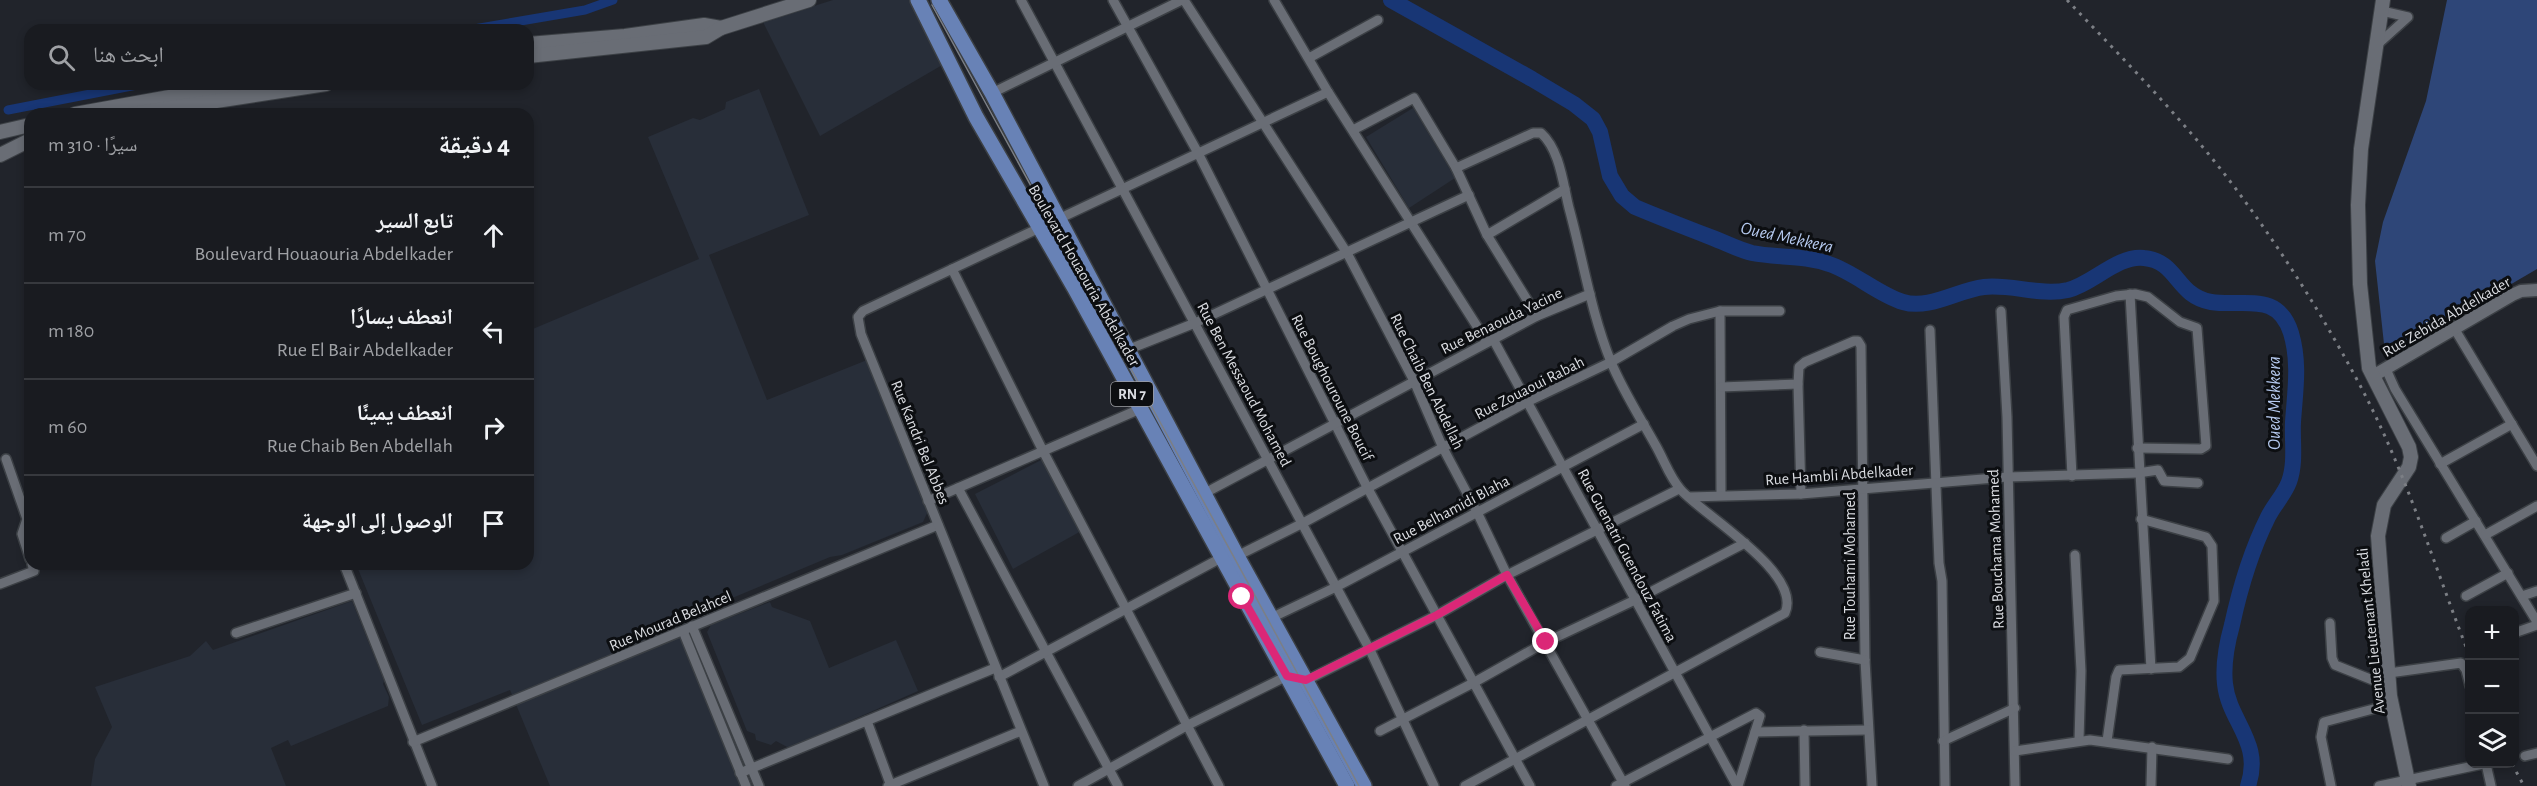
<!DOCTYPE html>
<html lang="ar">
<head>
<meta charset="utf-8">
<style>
  body { margin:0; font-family:"Alegreya Sans","Noto Naskh Arabic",sans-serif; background:#222429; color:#f1f3f6; direction:rtl }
  .controls { position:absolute; right:18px; bottom:18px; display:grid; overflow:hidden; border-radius:12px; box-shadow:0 3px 9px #0003 }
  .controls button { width:54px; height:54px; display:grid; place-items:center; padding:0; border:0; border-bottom:2px solid #37393e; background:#191b20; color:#f1f3f6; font:30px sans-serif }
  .stop { position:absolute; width:18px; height:18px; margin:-14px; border:4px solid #db2777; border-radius:50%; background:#fff }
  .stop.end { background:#db2777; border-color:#fff; box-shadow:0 2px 6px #0008 }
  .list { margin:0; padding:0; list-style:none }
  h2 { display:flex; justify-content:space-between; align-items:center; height:78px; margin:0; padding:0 24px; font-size:26px }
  h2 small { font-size:20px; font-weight:400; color:#9fa1a5 }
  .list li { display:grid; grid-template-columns:39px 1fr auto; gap:18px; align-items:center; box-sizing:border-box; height:96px; padding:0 24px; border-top:2px solid #37393e }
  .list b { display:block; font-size:22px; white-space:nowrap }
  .list p { margin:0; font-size:20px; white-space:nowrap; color:#9fa1a5 }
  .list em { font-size:20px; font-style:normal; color:#9fa1a5 }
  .icon { flex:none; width:33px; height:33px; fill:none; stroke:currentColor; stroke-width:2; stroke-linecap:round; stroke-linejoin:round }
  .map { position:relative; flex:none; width:2537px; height:786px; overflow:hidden; direction:ltr }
  .search { position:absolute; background:#191b20; box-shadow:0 3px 9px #0003; left:24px; top:24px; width:510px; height:66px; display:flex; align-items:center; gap:15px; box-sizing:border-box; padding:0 21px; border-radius:18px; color:#9fa1a5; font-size:22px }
  .panel { position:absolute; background:#191b20; box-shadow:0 3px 9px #0003; left:24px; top:108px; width:510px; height:462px; border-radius:18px; direction:rtl }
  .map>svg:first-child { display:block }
</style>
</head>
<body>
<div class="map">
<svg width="2537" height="786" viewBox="0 0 2537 786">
  <rect width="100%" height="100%" fill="#21242b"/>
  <g fill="#282e39">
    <path d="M 833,0 L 911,0 L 944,64 L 820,136 L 763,22 Z"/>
    <path d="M 759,89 L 809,215 L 709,255 L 767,400 L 867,360 L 929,509 L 923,522 L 842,555 L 830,557 L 675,622 L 741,786 L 550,786 L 510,690 L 422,725 L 356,564 L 528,564 L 528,331 L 699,259 L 648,137 L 693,118 L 700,120 L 725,109 L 726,102 Z"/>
    <path d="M 1413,108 L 1455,178 L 1409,208 L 1366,137 Z"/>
    <path d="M 1045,458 L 1083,530 L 1013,569 L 975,494 Z"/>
    <path d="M 352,601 L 384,681 L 383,684 L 389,697 L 388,706 L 291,746 L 288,740 L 271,748 L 286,786 L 91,786 L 95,759 L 112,727 L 95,687 L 190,656 L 206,641 L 213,650 Z"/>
    <path d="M 770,602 L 772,607 L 810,621 L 829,668 L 896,640 L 918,691 L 789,748 L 776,741 L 771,745 L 756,740 L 755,734 L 747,731 L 707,632 L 711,625 Z"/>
  </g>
  <path fill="#2e4678" d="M 2447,0 L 2537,0 L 2537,269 L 2390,355 L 2388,343 L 2384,344 L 2375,261 L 2383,222 L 2426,101 Z"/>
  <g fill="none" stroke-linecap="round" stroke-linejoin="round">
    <g stroke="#183675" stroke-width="9">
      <path d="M 468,30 L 585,10 L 613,0"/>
      <path d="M 8,110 L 142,84"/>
    </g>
    <path stroke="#183675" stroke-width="16" d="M 1391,0 L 1532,79 L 1574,104 L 1593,119 L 1600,132 L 1610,176 L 1622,196 L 1635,207 C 1661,218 1687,228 1713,238 C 1726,243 1739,250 1752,253 C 1778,258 1804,255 1829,264 C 1854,272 1879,295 1903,302 C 1929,310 1958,290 1984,287 C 2012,284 2040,296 2068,290 C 2093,284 2117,255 2144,258 C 2178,261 2176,296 2211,302 C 2244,307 2278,291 2291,333 C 2300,363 2295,392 2293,422 C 2292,442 2296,463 2289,482 C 2284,495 2274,505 2268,517 C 2251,551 2240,588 2232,625 C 2227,643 2223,666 2225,684 C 2229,722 2263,742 2248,786"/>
    <g stroke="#3c4045" stroke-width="12">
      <g id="minor">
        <path d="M 1021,0 L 1370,650 L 1434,786"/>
        <path d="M 1113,0 L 1198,153 L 1367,487 L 1530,786"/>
        <path d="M 1184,0 L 1347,253 L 1414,381 L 1443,448 L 1477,512 L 1507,575 L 1625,786"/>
        <path d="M 1274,0 L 1328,92 L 1487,342"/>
        <path d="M 2378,44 L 2408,17 L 2382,11"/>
        <path d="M 1309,58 L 1378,20"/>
        <path d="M 992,93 L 1182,0"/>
        <path d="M 1353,130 L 1414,98 L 1456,168 L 1487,235 L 1537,316"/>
        <path d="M 1456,168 L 1533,133 L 1541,133 C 1560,150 1563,184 1569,208 C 1583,259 1591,313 1611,362 C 1623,391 1641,419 1656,446 C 1664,460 1670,478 1681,490 C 1703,515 1803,573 1785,613 L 1465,786"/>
        <path d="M 1487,235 L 1565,189"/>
        <path d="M 952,269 L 1043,451 L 1219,786"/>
        <path d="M 2130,294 L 2151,669"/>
        <path d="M 1720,311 L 1721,495"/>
        <path d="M 2001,311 L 2007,417 L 2015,786"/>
        <path d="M 2454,328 L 2537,466"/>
        <path d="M 1930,330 L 1939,563 L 1942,581 L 1945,786"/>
        <path d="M 1493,339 L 1737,786"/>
        <path d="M 1127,350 L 1195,323 L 1469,195"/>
        <path d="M 2386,369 L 2395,389 L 2537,622"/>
        <path d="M 1721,387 L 1798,384"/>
        <path d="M 6,459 L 27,519 L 22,534 L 30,559"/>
        <path d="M 2440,464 L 2512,424"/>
        <path d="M 2072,476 L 2064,317 L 2067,310 L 2116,296 L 2135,294 L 2148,297 L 2180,322 L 2197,328 L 2206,446 L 2201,449 L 2137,448"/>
        <path d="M 958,488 L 1118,786"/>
        <path d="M 1205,493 L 1537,316 L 1590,294"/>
        <path d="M 1801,494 L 1798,384 L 1799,367 L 1805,362 L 1854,341 L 1858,341 L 1861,346 L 1865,660 L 1872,786"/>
        <path d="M 1689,497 L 1801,494 L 2007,477 L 2138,473 L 2158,470 L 2164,481 L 2198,483"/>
        <path d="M 928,501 L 1140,409"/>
        <path d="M 2485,535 L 2537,506"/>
        <path d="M 2446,538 L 2476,521"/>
        <path d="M 2075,555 L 2081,671 L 2079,740"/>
        <path d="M 1237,556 L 1303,523 L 1527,402 L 1611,362 L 1673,326 L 1689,319 L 1720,311 L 1780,311"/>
        <path d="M 344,564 L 432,786"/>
        <path d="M 0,584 L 34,571 L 32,564"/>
        <path d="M 2466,596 L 2508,573"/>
        <path d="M 2522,596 L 2537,591"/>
        <path d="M 1271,618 L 1336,587 L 1644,424"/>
        <path d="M 2330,623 L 2332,658 L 2335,665 L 2390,687"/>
        <path d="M 692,626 L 759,786"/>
        <path d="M 683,631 L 746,786"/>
        <path d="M 236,633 L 356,593"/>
        <path d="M 2514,633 L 2537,625"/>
        <path d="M 1820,652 L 1865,660"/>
        <path d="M 2389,673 L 2461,663 L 2466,670 L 2470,686"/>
        <path d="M 999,677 L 1221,558"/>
        <path d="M 1303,682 L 1437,615 L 1507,575 L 1679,489"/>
        <path d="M 867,721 L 891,786"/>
        <path d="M 1804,730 L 1805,786"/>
        <path d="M 1380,731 L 1473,683 L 1546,642 L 1635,600 L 1745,543"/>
        <path d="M 1755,732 L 1868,730"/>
        <path d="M 1943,741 L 2015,708"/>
        <path d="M 2107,741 L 2116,677 L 2119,670 L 2179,667 L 2190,658 L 2214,601 L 2212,546 L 2206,537 L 2141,519"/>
        <path d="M 413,742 L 938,525"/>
        <path d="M 2015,751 L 2090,740 L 2228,759"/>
        <path d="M 2525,756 L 2537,753"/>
        <path d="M 2486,764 L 2491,786"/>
        <path d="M 740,773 L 995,668"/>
        <path d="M 888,786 L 1021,731"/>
        <path d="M 1044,786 L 861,334 L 858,317 L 863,311 L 1328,92"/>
        <path d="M 1078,786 L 1188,725 L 1291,674"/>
        <path d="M 1616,786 L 1756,713 L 1760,716 L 1738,786"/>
        <path d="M 2151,786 L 2152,747"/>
        <path d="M 2331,786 L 2321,737 L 2324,722 L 2392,704"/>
        <path d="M 2379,786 L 2483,764"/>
      </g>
    </g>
    <g stroke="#3c4045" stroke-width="15">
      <path id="tertiary" d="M 2373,376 L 2512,295 L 2521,291 L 2537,290"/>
    </g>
    <g stroke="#3c4045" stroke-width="16">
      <g id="secondary">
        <path d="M 2383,0 L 2361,149 L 2358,205 L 2360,284 L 2369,368 L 2409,447 L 2411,457 L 2409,467 L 2384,505 L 2378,536 L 2390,696 L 2409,786"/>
        <path d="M 528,44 L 625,36 L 704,25 L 721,28"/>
        <path d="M 528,56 L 706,37 L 721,28 L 809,0"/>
        <path d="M 75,114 L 242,84"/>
        <path d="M 132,114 L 326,84"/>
        <path d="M 0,132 L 30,125"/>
        <path d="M 0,155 L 30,140"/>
      </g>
    </g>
    <g stroke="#3c4045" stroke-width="18">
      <g id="primary">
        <path d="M 918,0 L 976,117 L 1074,287 L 1347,786"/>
        <path d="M 939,0 L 992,93 L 1237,556 L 1364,786"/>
      </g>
    </g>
    <use href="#minor" stroke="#696d75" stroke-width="9"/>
    <use href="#tertiary" stroke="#696d75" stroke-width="12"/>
    <use href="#secondary" stroke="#696d75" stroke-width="14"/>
    <use href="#primary" stroke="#6882b6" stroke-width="15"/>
    <path stroke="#7c7f85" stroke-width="1.5" d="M 932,5 L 1359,786"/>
    <g stroke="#7c7f85" stroke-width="3" stroke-dasharray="3 6" stroke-linecap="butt">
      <path d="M 2067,0 C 2128,64 2192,128 2244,200 C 2285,256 2322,315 2355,376 C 2404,465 2433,563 2470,657"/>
      <path d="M 2512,764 L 2524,786"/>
    </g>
  </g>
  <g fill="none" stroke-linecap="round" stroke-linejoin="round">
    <path stroke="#db2777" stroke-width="8" d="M 1242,597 L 1287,676 L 1306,680 L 1437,615 L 1507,575 L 1546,642"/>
  </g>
  <g text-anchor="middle" stroke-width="6" stroke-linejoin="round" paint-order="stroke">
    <rect fill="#0c0e11" stroke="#9d9fa3" stroke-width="1.5" x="1111" y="382" width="42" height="24" rx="4.5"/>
    <g font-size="15" font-weight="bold" fill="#dbdde2">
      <text x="1132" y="399">RN 7</text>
    </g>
    <g font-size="16" fill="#dbdde2" stroke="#0c0e11">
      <text transform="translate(1085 275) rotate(60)" y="6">Boulevard Houaouria Abdelkader</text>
      <text transform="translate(2446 316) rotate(-30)" y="6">Rue Zebida Abdelkader</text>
      <text transform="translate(1501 320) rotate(-26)" y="6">Rue Benaouda Yacine</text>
      <text transform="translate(1428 381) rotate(64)" y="6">Rue Chaib Ben Abdellah</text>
      <text transform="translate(1245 384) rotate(62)" y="6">Rue Ben Messaoud Mohamed</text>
      <text transform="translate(1333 387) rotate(63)" y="6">Rue Boughouroune Boucif</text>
      <text transform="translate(1529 387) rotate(-27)" y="6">Rue Zouaoui Rabah</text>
      <text transform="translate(921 442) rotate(68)" y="6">Rue Kandri Bel Abbes</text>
      <text transform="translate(1839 474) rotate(-4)" y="6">Rue Hambli Abdelkader</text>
      <text transform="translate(1451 509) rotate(-28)" y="6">Rue Belhamidi Blaha</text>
      <text transform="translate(1995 549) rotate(-92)" y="6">Rue Bouchama Mohamed</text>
      <text transform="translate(1628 555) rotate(62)" y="6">Rue Guenatri Guendouz Fatima</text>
      <text transform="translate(1849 566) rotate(-90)" y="6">Rue Touhami Mohamed</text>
      <text transform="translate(670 620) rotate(-23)" y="6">Rue Mourad Belahcel</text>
      <text transform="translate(2370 631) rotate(-96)" y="6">Avenue Lieutenant Kheladi</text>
    </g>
    <g font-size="18" font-style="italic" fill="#b5c9ef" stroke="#0c0e11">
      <text transform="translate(1787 237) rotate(12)" y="6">Oued Mekkera</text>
      <text transform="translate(2274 403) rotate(-90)" y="6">Oued Mekkera</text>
    </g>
  </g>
</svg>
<div class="controls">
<button>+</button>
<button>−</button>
<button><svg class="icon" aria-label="layers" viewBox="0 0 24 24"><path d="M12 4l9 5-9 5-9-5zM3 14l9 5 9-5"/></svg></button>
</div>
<div class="stop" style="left:1242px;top:597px"></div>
<div class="stop end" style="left:1546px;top:642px"></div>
<div class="search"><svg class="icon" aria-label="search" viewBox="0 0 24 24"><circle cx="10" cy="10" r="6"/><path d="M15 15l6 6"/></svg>ابحث هنا</div>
<section class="panel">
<h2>4 دقيقة<small>سيرًا · 310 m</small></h2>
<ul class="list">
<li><svg class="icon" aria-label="ahead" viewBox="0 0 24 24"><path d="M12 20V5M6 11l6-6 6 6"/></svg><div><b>تابع السير</b><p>Boulevard Houaouria Abdelkader</p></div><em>70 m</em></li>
<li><svg class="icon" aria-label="left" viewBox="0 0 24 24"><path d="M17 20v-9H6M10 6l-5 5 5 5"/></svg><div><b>انعطف يسارًا</b><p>Rue El Bair Abdelkader</p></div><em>180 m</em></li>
<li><svg class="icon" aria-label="right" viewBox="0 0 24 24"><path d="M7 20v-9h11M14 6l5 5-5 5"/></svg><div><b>انعطف يمينًا</b><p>Rue Chaib Ben Abdellah</p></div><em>60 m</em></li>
<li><svg class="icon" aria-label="arrive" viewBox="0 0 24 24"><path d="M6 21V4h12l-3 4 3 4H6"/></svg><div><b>الوصول إلى الوجهة</b></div></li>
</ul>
</section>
</div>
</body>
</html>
